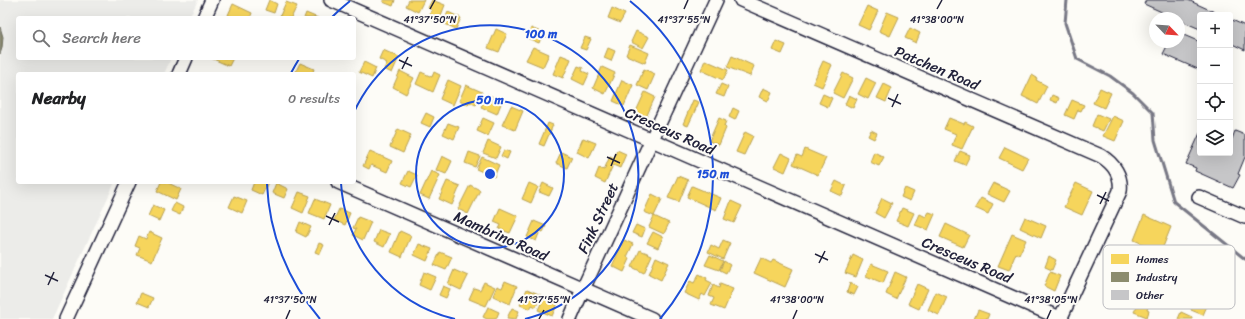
<!DOCTYPE html>
<html lang="en">
<head>
<meta charset="utf-8">
<style>
  body { margin:0; font-family:Sriracha,sans-serif; background:#f2f2f2; color:#202124 }
  .controls { position:absolute; right:12px; top:12px; display:grid; overflow:hidden; border-radius:4px; box-shadow:0 4px 16px #0002 }
  .controls button { width:36px; height:36px; display:grid; place-items:center; padding:0; border:0; border-bottom:1px solid #e0e0e0; background:#fff; color:#202124; font:20px sans-serif }
  .compass { position:absolute; left:1149px; top:12px; width:36px; height:36px; border-radius:50%; background:#fff; box-shadow:0 4px 16px #0002; rotate:115deg }
  .list { margin:0; padding:0; list-style:none }
  h2 { display:flex; justify-content:space-between; align-items:center; height:52px; margin:0; padding:0 16px; font-size:17px }
  h2 small { font-size:13px; font-weight:400; color:#757577 }
  .icon { flex:none; width:22px; height:22px; fill:none; stroke:currentColor; stroke-width:2; stroke-linecap:round; stroke-linejoin:round }
  .map { position:relative; flex:none; width:1245px; height:319px; overflow:hidden }
  .search { position:absolute; background:#fff; box-shadow:0 4px 16px #0002; left:16px; top:16px; width:340px; height:44px; display:flex; align-items:center; gap:10px; box-sizing:border-box; padding:0 14px; border-radius:4px; color:#757577; font-size:15px }
  .panel { position:absolute; background:#fff; box-shadow:0 4px 16px #0002; left:16px; top:72px; width:340px; height:112px; border-radius:4px }
  .map>svg:first-child { display:block }
</style>
</head>
<body>
<div class="map">
<svg width="1245" height="319" viewBox="0 0 1245 319">
  <rect width="100%" height="100%" fill="#fdfcf7"/>
  <filter id="ink" filterUnits="userSpaceOnUse"><feTurbulence type="fractalNoise" baseFrequency=".025" numOctaves="2"/><feDisplacementMap in="SourceGraphic" scale="8" xChannelSelector="R" yChannelSelector="G"/><feConvolveMatrix kernelMatrix="1 2 1 2 8 2 1 2 1" color-interpolation-filters="sRGB"/></filter>
  <g filter="url(#ink)">
    <path fill="#ecece9" d="M 0,0 L 198,0 L 189,18 L 18,18 L 18,58 L 171,58 L 164,74 L 18,74 L 18,182 L 115,182 L 52,319 L 0,319 Z"/>
    <g fill="#f6d55c" stroke="#b69f52">
      <path d="M 269,0 L 277,4 L 274,13 L 265,10 Z"/>
      <path d="M 383,0 L 395,0 L 393,6 L 383,2 Z"/>
      <path d="M 409,0 L 424,0 L 418,12 L 406,6 Z"/>
      <path d="M 432,0 L 445,5 L 438,23 L 428,18 L 432,10 L 428,8 Z"/>
      <path d="M 286,2 L 297,6 L 291,18 L 279,18 Z"/>
      <path d="M 233,4 L 252,13 L 250,18 L 235,18 L 228,15 Z"/>
      <path d="M 867,6 L 878,11 L 869,30 L 858,25 Z"/>
      <path d="M 612,8 L 625,14 L 620,23 L 608,18 Z"/>
      <path d="M 448,12 L 461,18 L 456,29 L 443,23 Z"/>
      <path d="M 887,12 L 899,17 L 890,36 L 879,31 Z"/>
      <path d="M 306,13 L 318,18 L 304,18 Z"/>
      <path d="M 531,28 L 543,33 L 539,43 L 527,38 Z"/>
      <path d="M 910,28 L 920,33 L 916,43 L 905,38 Z"/>
      <path d="M 496,29 L 507,34 L 499,52 L 488,48 Z"/>
      <path d="M 636,31 L 649,37 L 643,48 L 631,42 Z"/>
      <path d="M 585,37 L 591,39 L 586,50 L 580,48 Z"/>
      <path d="M 776,41 L 786,45 L 782,54 L 772,50 Z"/>
      <path d="M 630,45 L 649,53 L 645,63 L 626,55 Z"/>
      <path d="M 533,47 L 549,54 L 543,67 L 526,60 Z"/>
      <path d="M 608,48 L 615,51 L 611,61 L 604,58 Z"/>
      <path d="M 383,50 L 399,57 L 392,73 L 384,69 L 387,63 L 379,59 Z"/>
      <path d="M 561,55 L 571,59 L 563,78 L 553,74 Z"/>
      <path d="M 732,56 L 754,66 L 750,76 L 727,67 Z"/>
      <path d="M 211,58 L 233,58 L 229,66 Z"/>
      <path d="M 705,60 L 728,70 L 723,80 L 701,70 Z"/>
      <path d="M 823,61 L 832,65 L 822,87 L 813,83 Z"/>
      <path d="M 364,62 L 376,68 L 372,78 L 359,72 Z"/>
      <path d="M 300,63 L 314,69 L 312,74 L 295,73 Z"/>
      <path d="M 578,66 L 583,68 L 582,71 L 589,74 L 584,85 L 572,79 Z"/>
      <path d="M 602,67 L 615,73 L 605,94 L 593,88 Z"/>
      <path d="M 644,69 L 655,74 L 648,90 L 637,85 Z"/>
      <path d="M 400,71 L 414,78 L 406,94 L 393,87 Z"/>
      <path d="M 421,72 L 432,77 L 434,72 L 440,75 L 433,92 L 416,84 Z"/>
      <path d="M 843,73 L 853,78 L 843,98 L 833,93 Z"/>
      <path d="M 1032,75 L 1037,78 L 1036,80 L 1047,86 L 1038,104 L 1022,96 Z"/>
      <path d="M 866,78 L 876,83 L 868,99 L 858,94 Z"/>
      <path d="M 448,80 L 461,86 L 453,105 L 440,99 Z"/>
      <path d="M 622,80 L 633,85 L 624,106 L 613,101 Z"/>
      <path d="M 721,84 L 728,87 L 724,97 L 716,94 Z"/>
      <path d="M 884,84 L 892,88 L 886,102 L 877,98 Z"/>
      <path d="M 466,85 L 482,92 L 476,105 L 469,102 L 468,105 L 459,101 Z"/>
      <path d="M 763,88 L 772,92 L 768,101 L 759,97 Z"/>
      <path d="M 1100,88 L 1111,93 L 1104,108 L 1093,103 Z"/>
      <path d="M 645,92 L 655,97 L 644,122 L 633,118 Z"/>
      <path d="M 487,94 L 502,101 L 497,114 L 481,107 Z"/>
      <path d="M 823,94 L 832,98 L 828,107 L 819,103 Z"/>
      <path d="M 849,95 L 857,99 L 853,108 L 845,104 Z"/>
      <path d="M 1052,95 L 1059,98 L 1057,103 L 1050,100 Z"/>
      <path d="M 693,100 L 699,102 L 688,126 L 683,124 Z"/>
      <path d="M 1072,100 L 1084,105 L 1081,111 L 1078,110 L 1074,119 L 1065,115 Z"/>
      <path d="M 511,106 L 523,111 L 515,130 L 502,125 Z"/>
      <path d="M 733,108 L 739,111 L 735,120 L 729,117 Z"/>
      <path d="M 426,113 L 434,117 L 430,127 L 421,123 Z"/>
      <path d="M 1097,114 L 1109,119 L 1103,131 L 1092,126 Z"/>
      <path d="M 1113,116 L 1124,121 L 1115,141 L 1103,136 Z"/>
      <path d="M 483,118 L 494,123 L 488,136 L 477,131 Z"/>
      <path d="M 719,118 L 726,121 L 724,126 L 726,128 L 719,145 L 709,141 Z"/>
      <path d="M 949,118 L 964,124 L 965,122 L 973,126 L 962,149 L 952,145 L 956,134 L 944,129 Z"/>
      <path d="M 448,123 L 459,127 L 454,139 L 443,134 Z"/>
      <path d="M 548,123 L 553,125 L 544,146 L 539,144 Z"/>
      <path d="M 398,129 L 411,135 L 403,153 L 390,147 Z"/>
      <path d="M 871,130 L 877,133 L 874,139 L 868,136 Z"/>
      <path d="M 745,132 L 753,136 L 744,155 L 736,152 Z"/>
      <path d="M 583,138 L 596,143 L 589,158 L 577,152 Z"/>
      <path d="M 488,141 L 501,147 L 496,158 L 483,153 Z"/>
      <path d="M 1005,147 L 1028,158 L 1022,169 L 999,158 Z"/>
      <path d="M 805,149 L 826,158 L 818,175 L 793,164 L 797,155 L 802,157 Z"/>
      <path d="M 504,150 L 510,152 L 507,159 L 501,156 Z"/>
      <path d="M 617,150 L 626,154 L 620,168 L 613,165 L 605,183 L 595,178 L 599,168 L 604,170 L 610,156 L 614,158 Z"/>
      <path d="M 370,151 L 392,161 L 387,172 L 371,165 L 369,169 L 363,166 Z"/>
      <path d="M 960,151 L 970,155 L 965,165 L 955,161 Z"/>
      <path d="M 469,152 L 480,156 L 475,167 L 465,163 Z"/>
      <path d="M 561,152 L 572,157 L 567,168 L 556,163 Z"/>
      <path d="M 874,152 L 884,157 L 879,166 L 870,162 Z"/>
      <path d="M 781,153 L 791,158 L 785,172 L 774,167 Z"/>
      <path d="M 442,156 L 452,161 L 446,174 L 436,170 Z"/>
      <path d="M 482,157 L 499,165 L 494,177 L 476,169 Z"/>
      <path d="M 408,171 L 417,175 L 411,187 L 402,183 Z"/>
      <path d="M 431,171 L 440,175 L 429,199 L 420,195 Z"/>
      <path d="M 678,176 L 688,180 L 679,202 L 668,198 Z"/>
      <path d="M 447,181 L 460,186 L 452,205 L 439,199 Z"/>
      <path d="M 836,181 L 846,186 L 842,196 L 831,191 Z"/>
      <path d="M 161,182 L 166,182 L 181,189 L 176,200 L 157,191 Z"/>
      <path d="M 254,182 L 268,182 L 262,195 L 251,190 Z"/>
      <path d="M 276,183 L 288,189 L 284,198 L 272,193 Z"/>
      <path d="M 529,183 L 538,187 L 531,203 L 522,199 Z"/>
      <path d="M 543,183 L 553,188 L 549,196 L 539,192 Z"/>
      <path d="M 993,183 L 1010,191 L 1004,202 L 987,194 Z"/>
      <path d="M 1076,183 L 1093,191 L 1082,215 L 1064,207 Z"/>
      <path d="M 470,185 L 480,190 L 468,214 L 458,209 Z"/>
      <path d="M 692,186 L 721,198 L 716,210 L 687,197 Z"/>
      <path d="M 905,188 L 914,192 L 910,201 L 901,197 Z"/>
      <path d="M 299,192 L 310,196 L 303,213 L 292,208 Z"/>
      <path d="M 652,194 L 662,199 L 654,216 L 644,212 Z"/>
      <path d="M 234,196 L 247,201 L 242,213 L 229,207 Z"/>
      <path d="M 882,198 L 892,203 L 884,218 L 875,213 Z"/>
      <path d="M 981,198 L 993,204 L 988,214 L 975,208 Z"/>
      <path d="M 315,199 L 330,205 L 324,219 L 309,213 Z"/>
      <path d="M 731,201 L 742,206 L 734,223 L 724,219 Z"/>
      <path d="M 175,203 L 183,207 L 180,215 L 171,211 Z"/>
      <path d="M 153,205 L 164,210 L 159,221 L 148,216 Z"/>
      <path d="M 500,208 L 518,216 L 510,233 L 499,229 L 501,225 L 494,222 Z"/>
      <path d="M 902,208 L 914,213 L 908,226 L 896,221 Z"/>
      <path d="M 339,209 L 350,213 L 345,225 L 334,220 Z"/>
      <path d="M 929,212 L 935,214 L 928,230 L 915,225 L 920,214 L 926,217 Z"/>
      <path d="M 1144,215 L 1171,227 L 1161,252 L 1134,240 Z"/>
      <path d="M 654,216 L 669,223 L 664,234 L 649,227 Z"/>
      <path d="M 358,217 L 371,222 L 363,240 L 353,235 L 356,229 L 353,228 Z"/>
      <path d="M 1025,217 L 1046,226 L 1041,238 L 1020,228 Z"/>
      <path d="M 534,221 L 546,226 L 543,232 L 540,231 L 536,241 L 527,237 Z"/>
      <path d="M 300,222 L 311,227 L 306,237 L 296,232 Z"/>
      <path d="M 946,224 L 969,235 L 963,247 L 940,237 Z"/>
      <path d="M 636,225 L 645,229 L 642,237 L 632,233 Z"/>
      <path d="M 379,230 L 390,234 L 384,247 L 374,242 Z"/>
      <path d="M 400,231 L 411,236 L 402,257 L 391,252 Z"/>
      <path d="M 149,232 L 162,238 L 152,261 L 137,255 L 140,248 L 135,246 L 139,236 L 146,239 Z"/>
      <path d="M 653,232 L 663,237 L 658,248 L 647,243 Z"/>
      <path d="M 1012,234 L 1026,240 L 1019,255 L 1016,253 L 1009,270 L 998,266 Z"/>
      <path d="M 624,240 L 633,244 L 627,257 L 630,259 L 624,272 L 612,266 Z"/>
      <path d="M 723,240 L 730,243 L 723,259 L 708,252 L 711,245 L 719,249 Z"/>
      <path d="M 319,243 L 324,245 L 320,254 L 315,252 Z"/>
      <path d="M 419,244 L 432,249 L 427,261 L 414,255 Z"/>
      <path d="M 640,250 L 652,255 L 644,273 L 632,267 Z"/>
      <path d="M 440,252 L 452,257 L 446,270 L 434,265 Z"/>
      <path d="M 710,255 L 723,261 L 719,270 L 705,265 Z"/>
      <path d="M 853,255 L 863,260 L 856,277 L 845,273 Z"/>
      <path d="M 1049,256 L 1056,260 L 1052,270 L 1045,267 Z"/>
      <path d="M 656,257 L 669,263 L 661,280 L 649,274 Z"/>
      <path d="M 761,258 L 771,263 L 773,260 L 793,269 L 785,287 L 754,273 Z"/>
      <path d="M 724,261 L 730,265 L 726,273 L 720,270 Z"/>
      <path d="M 871,264 L 888,271 L 883,283 L 866,276 Z"/>
      <path d="M 454,270 L 468,276 L 461,290 L 448,284 Z"/>
      <path d="M 424,272 L 436,277 L 430,290 L 419,285 Z"/>
      <path d="M 895,272 L 906,277 L 896,299 L 886,294 Z"/>
      <path d="M 1050,272 L 1060,276 L 1054,291 L 1044,286 Z"/>
      <path d="M 699,274 L 707,278 L 706,280 L 712,283 L 705,296 L 702,294 L 699,300 L 684,293 L 690,281 L 694,283 Z"/>
      <path d="M 505,281 L 517,286 L 510,304 L 493,296 L 497,286 L 502,288 Z"/>
      <path d="M 484,282 L 495,287 L 486,306 L 469,299 L 474,288 L 480,290 Z"/>
      <path d="M 850,283 L 858,287 L 854,295 L 847,292 Z"/>
      <path d="M 720,284 L 733,289 L 724,310 L 711,305 L 714,298 L 709,296 L 713,285 L 719,288 Z"/>
      <path d="M 917,284 L 928,289 L 919,309 L 908,304 Z"/>
      <path d="M 443,286 L 450,289 L 446,298 L 439,295 Z"/>
      <path d="M 527,289 L 541,295 L 536,307 L 532,305 L 530,309 L 520,305 Z"/>
      <path d="M 936,292 L 947,297 L 939,315 L 928,310 Z"/>
      <path d="M 141,293 L 153,298 L 149,307 L 137,302 Z"/>
      <path d="M 1201,296 L 1210,299 L 1203,315 L 1191,310 L 1195,300 L 1199,302 Z"/>
      <path d="M 544,297 L 558,303 L 552,316 L 538,310 Z"/>
      <path d="M 1143,298 L 1150,301 L 1147,310 L 1149,311 L 1147,317 L 1134,312 L 1137,306 L 1139,307 Z"/>
      <path d="M 488,307 L 499,312 L 496,319 L 487,319 L 483,317 Z"/>
      <path d="M 512,308 L 519,311 L 516,319 L 507,318 Z"/>
      <path d="M 978,310 L 989,314 L 987,319 L 974,319 Z"/>
      <path d="M 1181,312 L 1192,317 L 1192,319 L 1178,319 Z"/>
    </g>
    <path fill="#8c8c6e" stroke="#6c6c5f" d="M 0,27 L 3,37 L 2,48 L 0,54 Z"/>
    <g fill="none" stroke-linecap="round" stroke-linejoin="round">
      <path stroke="#787885" stroke-width="3" d="M 1067,0 L 1065,23 L 1077,59 L 1110,76 L 1133,93 L 1153,113 L 1155,140 L 1174,202 L 1245,259"/>
    </g>
    <g fill="#c6c6c8" stroke="#22223b">
      <path d="M 1146,0 L 1188,0 L 1221,15 L 1200,15 L 1200,29 L 1179,20 L 1179,18 L 1175,18 L 1144,4 Z"/>
      <path d="M 1230,19 L 1245,26 L 1245,50 L 1230,43 Z"/>
      <path d="M 1179,33 L 1200,42 L 1200,70 L 1163,54 L 1169,42 L 1179,42 Z"/>
      <path d="M 1235,131 L 1245,135 L 1245,157 L 1238,174 L 1240,175 L 1233,188 L 1195,171 L 1196,168 L 1186,164 L 1200,133 L 1200,153 L 1230,153 L 1230,139 L 1232,139 Z"/>
    </g>
    <g fill="none" stroke-linecap="round" stroke-linejoin="round">
      <g stroke="#22223b" stroke-width="16">
        <g id="minor">
          <path d="M 331,0 L 1062,319"/>
          <path d="M 741,0 L 1101,156 C 1114,164 1122,176 1120,191 L 1060,319"/>
          <path d="M 204,18 L 212,0"/>
          <path d="M 179,74 L 186,58"/>
          <path d="M 338,182 L 652,319"/>
          <path d="M 1199,197 L 1245,217"/>
          <path d="M 66,319 L 129,182"/>
          <path d="M 570,319 L 583,289 L 716,0"/>
        </g>
      </g>
      <use href="#minor" stroke="#fdfcf7" stroke-width="13"/>
    </g>
  </g>
  <path fill="none" stroke="#22223b" stroke-width="1.5" d="M 430,9 L 435,0M 684,9 L 688,0M 937,9 L 942,0M 399,60 L 412,66M 402,69 L 408,57M 888,98 L 901,104M 892,107 L 898,94M 607,157 L 620,163M 611,166 L 616,154M 1097,195 L 1109,201M 1100,204 L 1106,192M 326,216 L 339,222M 329,225 L 335,213M 815,254 L 828,260M 819,263 L 825,251M 45,275 L 58,281M 48,285 L 54,272M 286,319 L 290,310M 539,319 L 544,310M 793,319 L 797,310M 1047,319 L 1051,310"/>
  <g fill="none" stroke="#1d4ed8" stroke-width="2">
    <circle cx="490" cy="174" r="74"/>
    <path d="M455 319A149 149 0 0 1 341 183M354 112A149 149 0 1 1 525 319"/>
    <path d="M320 319A223 223 0 0 1 267 184M291 73A223 223 0 0 1 299 59M331 18A223 223 0 0 1 350 1M630 1A223 223 0 0 1 660 319"/>
  </g>
  <g text-anchor="middle" stroke-width="4" stroke-linejoin="round" paint-order="stroke">
    <g font-size="15" fill="#22223b" stroke="#fdfcf7">
      <text transform="translate(937 68) rotate(23)" y="5">Patchen Road</text>
      <text transform="translate(670 131) rotate(24)" y="5">Cresceus Road</text>
      <text transform="translate(598 218) rotate(-65)" y="5">Fink Street</text>
      <text transform="translate(501 236) rotate(24)" y="5">Mambrino Road</text>
      <text transform="translate(967 260) rotate(23)" y="5">Cresceus Road</text>
    </g>
  </g>
  <rect x="1103" y="245" width="132" height="64" rx="6" fill="#fdfcf7" stroke="#bbbbbf" stroke-width="1"/>
  <rect x="1111" y="254" width="18" height="10" fill="#f6d55c"/>
  <rect x="1111" y="272" width="18" height="10" fill="#8c8c6e"/>
  <rect x="1111" y="290" width="18" height="10" fill="#c6c6c8"/>
  <g font-size="11" fill="#22223b">
    <text x="1136" y="263">Homes</text>
    <text x="1136" y="281">Industry</text>
    <text x="1136" y="299">Other</text>
  </g>
  <g font-size="10" text-anchor="middle" fill="#22223b" stroke="#fdfcf7" stroke-width="4" stroke-linejoin="round" paint-order="stroke">
    <text x="430" y="23">41°37'50"N</text>
    <text x="684" y="23">41°37'55"N</text>
    <text x="937" y="23">41°38'00"N</text>
    <text x="290" y="303">41°37'50"N</text>
    <text x="544" y="303">41°37'55"N</text>
    <text x="797" y="303">41°38'00"N</text>
    <text x="1051" y="303">41°38'05"N</text>
  </g>
  <circle cx="490" cy="174" r="6" fill="#1d4ed8" stroke="#fdfcf7" stroke-width="2"/>
  <g font-size="12" text-anchor="middle" font-weight="bold" fill="#1d4ed8" stroke="#fdfcf7" stroke-width="4" stroke-linejoin="round" paint-order="stroke">
    <text x="541" y="38">100 m</text>
    <text x="490" y="104">50 m</text>
    <text x="713" y="178">150 m</text>
  </g>
</svg>
<div class="controls">
<button>+</button>
<button>−</button>
<button><svg class="icon" aria-label="locate" viewBox="0 0 24 24"><circle cx="12" cy="12" r="6"/><path d="M12 2v4M12 18v4M2 12h4M18 12h4"/></svg></button>
<button><svg class="icon" aria-label="layers" viewBox="0 0 24 24"><path d="M12 4l9 5-9 5-9-5zM3 14l9 5 9-5"/></svg></button>
</div>
<svg class="compass" viewBox="-18 -18 36 36"><path d="M0-13l5 13h-10z" fill="#e53935"/><path d="M0 13l5-13h-10z" fill="#757577"/></svg>
<div class="search"><svg class="icon" aria-label="search" viewBox="0 0 24 24"><circle cx="10" cy="10" r="6"/><path d="M15 15l6 6"/></svg>Search here</div>
<section class="panel">
<h2>Nearby<small>0 results</small></h2>
<ul class="list">
</ul>
</section>
</div>
</body>
</html>
